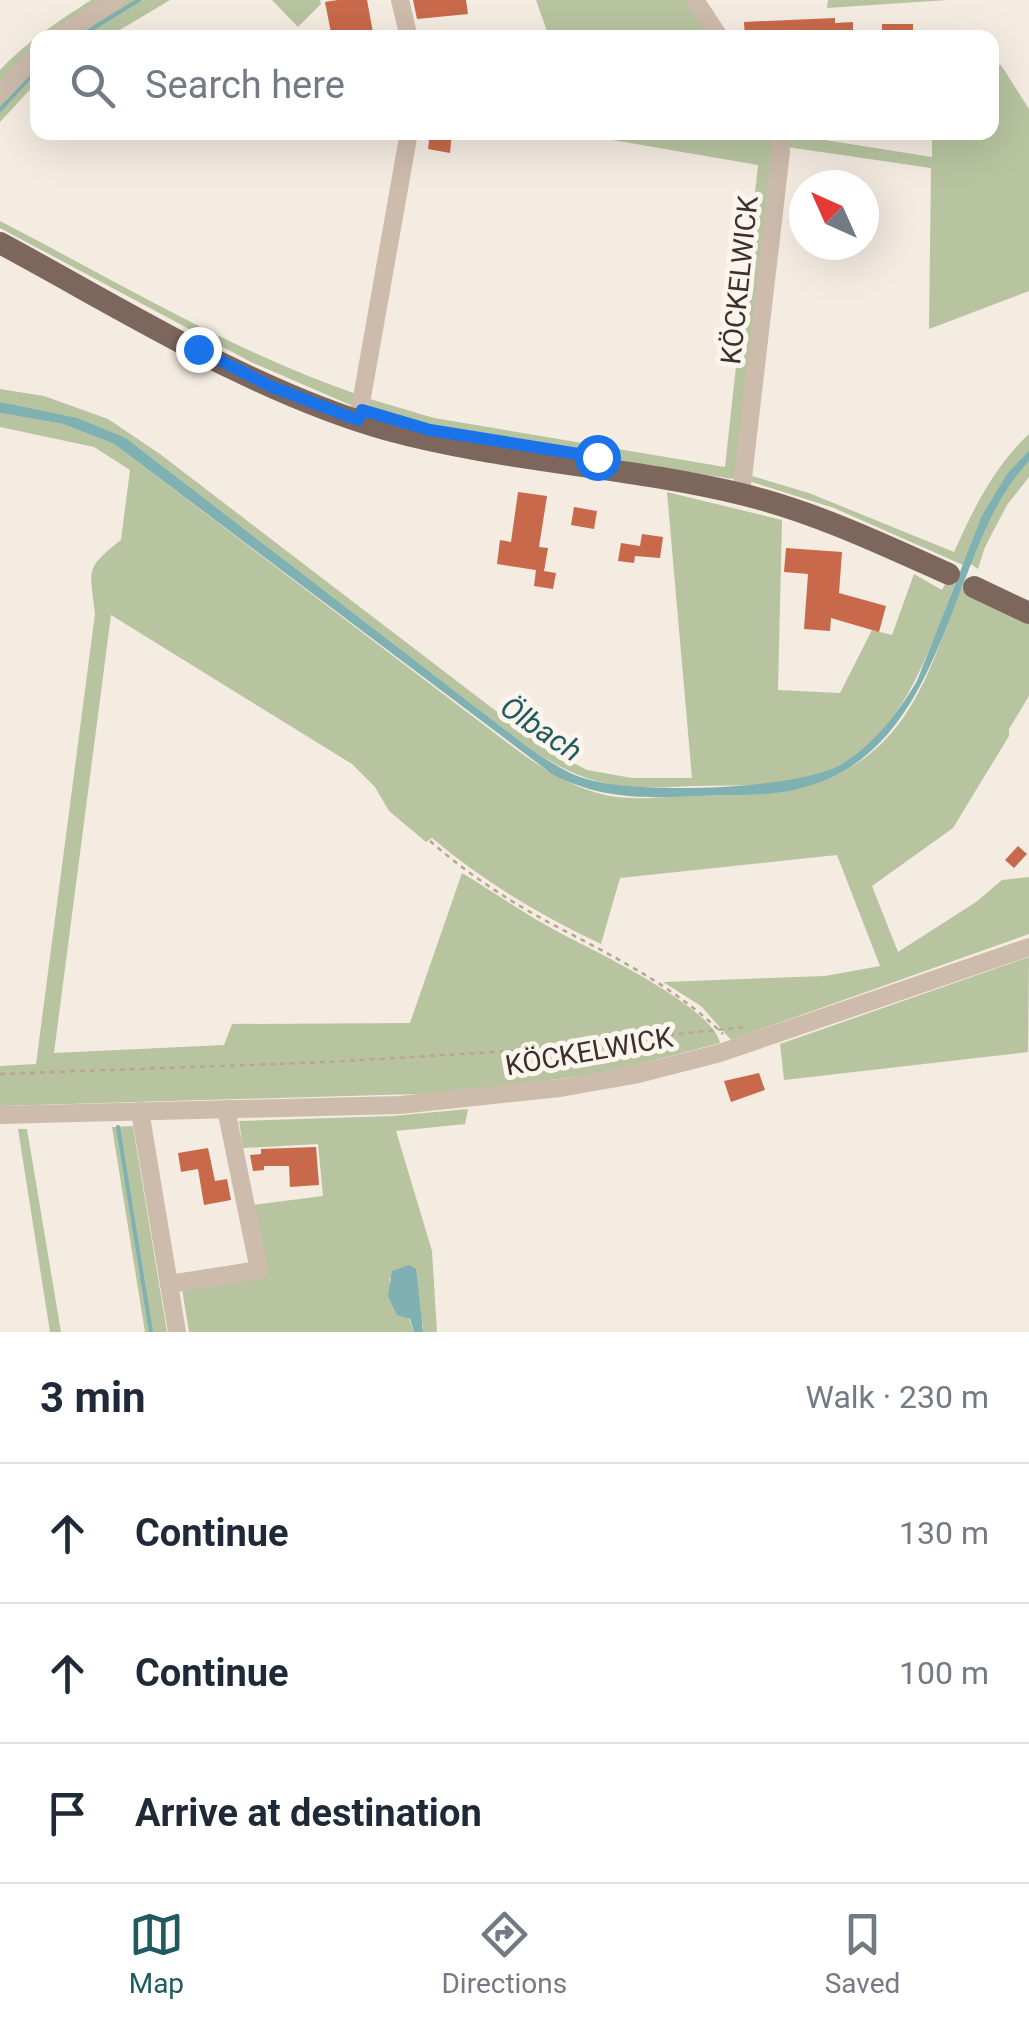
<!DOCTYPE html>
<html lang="en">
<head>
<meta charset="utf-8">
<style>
  body { margin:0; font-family:Roboto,sans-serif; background:#f6f6f7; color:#1f2937 }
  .compass { position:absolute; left:789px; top:170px; width:90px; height:90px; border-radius:50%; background:#fff; box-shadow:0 10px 40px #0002; rotate:315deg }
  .stop { position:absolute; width:30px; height:30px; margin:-22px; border:8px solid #1a73e8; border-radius:50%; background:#fff }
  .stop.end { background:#1a73e8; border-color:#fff; box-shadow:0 2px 10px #0008 }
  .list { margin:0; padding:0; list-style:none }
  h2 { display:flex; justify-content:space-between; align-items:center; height:130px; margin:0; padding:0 40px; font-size:42px }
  h2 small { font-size:32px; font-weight:400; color:#747a83 }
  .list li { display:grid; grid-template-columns:65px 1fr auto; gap:30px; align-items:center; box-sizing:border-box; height:140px; padding:0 40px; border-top:2px solid #e0e1e3 }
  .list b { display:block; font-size:38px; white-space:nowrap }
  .list em { font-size:32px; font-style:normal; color:#747a83 }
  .icon { flex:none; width:55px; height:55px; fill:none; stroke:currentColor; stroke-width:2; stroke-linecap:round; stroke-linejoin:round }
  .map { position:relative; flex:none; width:1029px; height:1332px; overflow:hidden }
  .search { position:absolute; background:#fff; box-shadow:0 10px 40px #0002; left:30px; right:30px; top:30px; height:110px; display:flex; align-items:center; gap:25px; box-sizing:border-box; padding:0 35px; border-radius:20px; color:#747a83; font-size:38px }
  .sheet { height:550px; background:#fff }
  nav { display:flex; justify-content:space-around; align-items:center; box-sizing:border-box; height:140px; border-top:2px solid #e0e1e3; background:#fff; font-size:28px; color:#747a83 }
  nav a { display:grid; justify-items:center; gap:5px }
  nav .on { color:#1f5a5e }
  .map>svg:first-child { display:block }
</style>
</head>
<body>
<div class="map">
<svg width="1029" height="1332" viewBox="0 0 1029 1332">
  <rect width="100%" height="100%" fill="#f4ebe1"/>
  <g fill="#b8c4a0">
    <path d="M 91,0 L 103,0 L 48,37 L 38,38 L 37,46 L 0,84 L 0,70 C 26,42 59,21 91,0 Z"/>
    <path d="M 122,0 L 170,0 L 108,37 L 64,38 Z"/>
    <path d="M 272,0 L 320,0 L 321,4 L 298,27 Z"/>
    <path d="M 536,0 L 689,0 L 714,37 L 549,37 Z"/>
    <path d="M 828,0 L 948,0 L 827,8 Z"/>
    <path d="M 37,60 L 37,82 L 0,122 L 0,100 Z"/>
    <path d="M 1001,65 L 1029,109 L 1029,291 L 929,329 L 931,168 L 787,147 L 752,476 L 809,493 L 954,552 C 974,508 993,468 1029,434 L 1029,477 L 1007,505 L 985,547 L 978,569 L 965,560 L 963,565 L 834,508 L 749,481 L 787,134 L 932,157 L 932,133 L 992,132 L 992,67 Z"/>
    <path d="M 572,133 L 772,133 L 774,136 L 736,476 L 732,479 L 478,437 L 367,412 L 370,399 L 434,418 L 725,467 L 758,165 Z"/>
    <path d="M 0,221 C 116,281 232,351 356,394 L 355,407 L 251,362 L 0,228 Z"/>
    <path d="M 0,389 L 44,396 L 108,419 L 160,454 L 543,747 L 587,770 L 632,778 L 692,778 L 667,492 L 782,520 L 778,690 L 840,693 L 872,630 L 892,635 L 914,574 L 942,590 L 947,580 L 955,584 C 927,656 899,748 817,775 C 779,788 735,785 695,786 C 621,789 593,790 529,748 L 126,438 L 0,402 Z"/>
    <path d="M 0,413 L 63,424 L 114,444 L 517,750 C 545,770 571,787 605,795 C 632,801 662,797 689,796 C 762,794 826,797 882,743 C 924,702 940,640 962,587 L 1029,621 L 1029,696 L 1009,729 L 1009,736 L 953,828 L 872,886 L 898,952 L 976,902 L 1002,880 L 1029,877 L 1029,934 L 731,1040 L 701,1006 L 663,982 L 825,976 L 880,966 L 837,855 L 620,878 L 601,944 C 541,916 483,881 432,838 L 426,842 L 389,811 L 375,787 L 352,764 L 111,615 L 54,1053 L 224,1045 L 232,1024 L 410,1023 L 462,873 C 495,893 528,916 562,934 C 595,951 714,1008 720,1043 L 610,1072 L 450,1093 L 0,1106 L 0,1066 L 36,1064 L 95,614 C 90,569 84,569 121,540 L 130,470 L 94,447 L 0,427 Z"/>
    <path d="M 1029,957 L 1028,1052 L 784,1080 L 780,1044 Z"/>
    <path d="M 468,1109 L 465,1124 L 396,1131 L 432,1251 L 437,1332 L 423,1332 L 423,1325 L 389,1277 L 396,1312 L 409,1319 L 414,1332 L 189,1332 L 182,1289 L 265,1276 L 253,1205 L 323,1196 L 318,1144 L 243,1148 L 239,1121 L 392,1116 Z"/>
    <path d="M 133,1126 L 136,1145 L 167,1332 L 145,1332 L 112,1127 Z"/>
    <path d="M 18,1129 L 27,1129 L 61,1332 L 50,1332 Z"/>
  </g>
  <g fill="#7fb0b2">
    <path d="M 0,402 L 77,418 L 126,438 L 529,748 C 549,761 567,774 590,780 C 640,794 795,790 840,765 C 873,746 898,713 917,681 L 982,516 L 1007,474 L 1029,451 L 1029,461 C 1002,490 987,523 973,559 C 937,648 909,759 805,787 C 778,795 750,795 722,795 C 660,797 609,804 552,774 L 114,444 L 63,424 L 0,413 Z"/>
    <path d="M 409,1265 L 416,1269 L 423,1332 L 414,1332 L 410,1319 L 397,1315 L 388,1296 L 392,1271 Z"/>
  </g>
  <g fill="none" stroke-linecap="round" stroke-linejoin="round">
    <g stroke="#7fb0b2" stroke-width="4">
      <path d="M 77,38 L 139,0"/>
      <path d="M 0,110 L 38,68"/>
      <path d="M 118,1127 L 151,1332"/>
    </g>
  </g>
  <g fill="#c8694b">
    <path d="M 338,0 L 367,0 L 374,38 L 332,38 L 325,2 Z"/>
    <path d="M 413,0 L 466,0 L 468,14 L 417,19 Z"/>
    <path d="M 835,18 L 835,23 L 853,22 L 853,38 L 745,38 L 744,22 Z"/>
    <rect x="882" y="24" width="31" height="14"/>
    <path d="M 430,132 L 452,132 L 450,153 L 428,149 Z"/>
    <path d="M 518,492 L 547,496 L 539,547 L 548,548 L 544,571 L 556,573 L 553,589 L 534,586 L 536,570 L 497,564 L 500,540 L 511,542 Z"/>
    <path d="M 574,507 L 597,511 L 594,529 L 571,525 Z"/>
    <path d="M 642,534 L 663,537 L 660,558 L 635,556 L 634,563 L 618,561 L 621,543 L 640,546 Z"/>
    <path d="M 786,548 L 842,552 L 839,593 L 886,606 L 879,632 L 831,618 L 830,631 L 804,629 L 808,574 L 784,572 Z"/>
    <path d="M 1018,846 L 1027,854 L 1014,868 L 1005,860 Z"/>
    <path d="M 759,1073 L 765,1090 L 731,1102 L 724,1081 Z"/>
    <path d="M 316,1147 L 319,1185 L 290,1187 L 289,1166 L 264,1166 L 264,1170 L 253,1171 L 250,1155 L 261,1154 L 261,1149 Z"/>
    <path d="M 208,1148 L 215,1181 L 227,1179 L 231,1200 L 204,1205 L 198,1169 L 181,1172 L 178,1153 Z"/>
  </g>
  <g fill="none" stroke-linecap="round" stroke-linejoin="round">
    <g stroke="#b9a596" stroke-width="2.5" stroke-dasharray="5 5" stroke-linecap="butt">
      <path d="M 430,841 C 471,877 518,907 567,932 C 624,962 677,989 723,1034"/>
      <path d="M 0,1074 L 330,1062 L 511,1051 L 746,1027"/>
    </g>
    <g stroke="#cdbbac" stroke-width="18">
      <path d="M 400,0 L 409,38"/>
      <path d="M 695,0 L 720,38"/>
      <path d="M 57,38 L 115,0"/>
      <path d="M 0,94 L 38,54"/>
      <path d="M 358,420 L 409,132"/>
      <path d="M 741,494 L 781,152 L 778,132"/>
      <path d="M 140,1111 L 177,1332"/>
      <path d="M 0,1115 L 400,1105 L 560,1088 L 634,1075 L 720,1053 L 1029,947"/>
      <path d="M 169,1284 L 259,1270 L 226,1109"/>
    </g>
    <g stroke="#7d675c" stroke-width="22">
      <path d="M 0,243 C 123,309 253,392 388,430 C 505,462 628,466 745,495 C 817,513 882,544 949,574"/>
      <path d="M 974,587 L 1029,613"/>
    </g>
  </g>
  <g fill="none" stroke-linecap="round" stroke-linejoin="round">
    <path stroke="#1a73e8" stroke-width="12" d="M 198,349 L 270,386 L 358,420 L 362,410 L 430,430 L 597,457"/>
  </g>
  <g text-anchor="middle" stroke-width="10" stroke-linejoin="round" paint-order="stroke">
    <g font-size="28" fill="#3b302b" stroke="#fbf5ee">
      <text transform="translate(739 280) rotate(-84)" y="10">KÖCKELWICK</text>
      <text transform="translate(589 1051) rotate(-10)" y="10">KÖCKELWICK</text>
    </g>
    <g font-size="30" font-style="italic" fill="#1f5a5e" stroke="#fbf5ee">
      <text transform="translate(541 729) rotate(34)" y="10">Ölbach</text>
    </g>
  </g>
</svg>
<svg class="compass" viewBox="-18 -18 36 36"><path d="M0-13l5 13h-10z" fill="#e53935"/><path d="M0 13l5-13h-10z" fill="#747a83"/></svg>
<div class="stop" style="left:597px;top:457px"></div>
<div class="stop end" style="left:198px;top:349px"></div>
<div class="search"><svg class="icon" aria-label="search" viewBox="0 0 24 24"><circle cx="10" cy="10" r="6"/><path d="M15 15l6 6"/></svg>Search here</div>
</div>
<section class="sheet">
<h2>3 min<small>Walk · 230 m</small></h2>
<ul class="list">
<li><svg class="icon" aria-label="ahead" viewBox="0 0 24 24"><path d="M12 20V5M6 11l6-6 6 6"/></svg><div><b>Continue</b></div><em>130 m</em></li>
<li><svg class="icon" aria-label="ahead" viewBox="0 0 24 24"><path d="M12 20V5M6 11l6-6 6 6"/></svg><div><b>Continue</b></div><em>100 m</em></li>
<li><svg class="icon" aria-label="arrive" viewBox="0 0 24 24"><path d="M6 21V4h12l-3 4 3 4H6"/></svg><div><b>Arrive at destination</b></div></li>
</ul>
</section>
<nav>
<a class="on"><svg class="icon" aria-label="map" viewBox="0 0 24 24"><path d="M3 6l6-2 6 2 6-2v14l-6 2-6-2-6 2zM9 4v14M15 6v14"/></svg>Map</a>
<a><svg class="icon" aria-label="directions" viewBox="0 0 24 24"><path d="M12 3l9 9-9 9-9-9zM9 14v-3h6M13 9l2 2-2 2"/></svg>Directions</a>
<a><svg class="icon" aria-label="saved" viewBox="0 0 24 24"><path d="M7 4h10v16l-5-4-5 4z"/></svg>Saved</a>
</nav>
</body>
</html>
